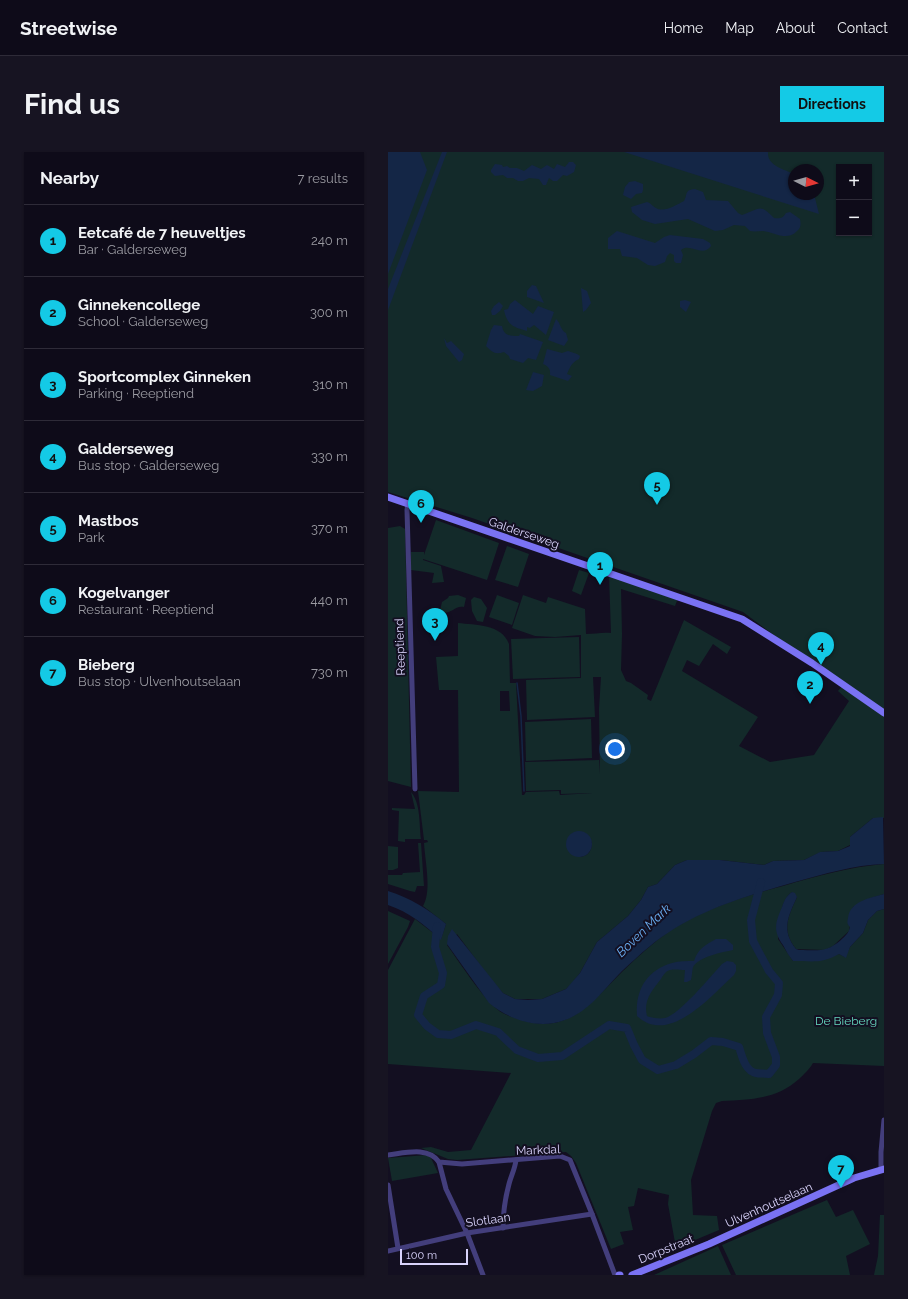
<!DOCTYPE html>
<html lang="en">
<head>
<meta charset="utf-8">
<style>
  body { margin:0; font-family:Raleway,sans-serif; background:#171422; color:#f1f3f6 }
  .controls { position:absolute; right:12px; top:12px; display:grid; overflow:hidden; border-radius:0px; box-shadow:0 1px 3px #0004 }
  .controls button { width:36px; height:36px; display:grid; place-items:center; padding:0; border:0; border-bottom:1px solid #2e2b38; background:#0e0b19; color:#f1f3f6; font:20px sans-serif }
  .compass { position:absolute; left:400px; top:12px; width:36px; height:36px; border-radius:50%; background:#0e0b19; box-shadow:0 1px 3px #0004; rotate:95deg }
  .scale { position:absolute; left:12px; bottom:10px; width:68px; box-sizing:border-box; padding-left:4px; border:2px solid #d9d3fb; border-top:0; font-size:11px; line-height:14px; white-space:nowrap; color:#d9d3fb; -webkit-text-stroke:3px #130f21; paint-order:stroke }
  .you { position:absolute; left:227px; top:597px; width:14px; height:14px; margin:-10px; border:3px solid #fff; border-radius:50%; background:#1a73e8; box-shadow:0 0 0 6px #1a73e833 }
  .badge { display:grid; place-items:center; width:26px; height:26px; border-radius:50%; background:#14cae6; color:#111; font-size:13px; font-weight:700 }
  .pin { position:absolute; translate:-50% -33px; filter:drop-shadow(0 1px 2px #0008) }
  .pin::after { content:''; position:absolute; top:21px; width:14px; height:12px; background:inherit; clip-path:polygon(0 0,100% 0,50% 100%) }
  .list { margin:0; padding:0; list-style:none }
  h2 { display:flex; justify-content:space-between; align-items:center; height:52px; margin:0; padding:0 16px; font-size:17px }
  h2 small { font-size:13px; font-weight:400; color:#9b9ba2 }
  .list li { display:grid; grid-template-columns:26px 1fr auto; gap:12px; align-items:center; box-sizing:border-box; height:72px; padding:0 16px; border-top:1px solid #2e2b38 }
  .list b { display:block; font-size:15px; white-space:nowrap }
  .list p { margin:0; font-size:13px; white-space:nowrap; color:#9b9ba2 }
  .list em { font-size:13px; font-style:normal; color:#9b9ba2 }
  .map { position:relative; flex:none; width:496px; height:1123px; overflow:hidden; border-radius:0px }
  header { display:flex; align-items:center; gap:24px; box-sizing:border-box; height:56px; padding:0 20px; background:#0e0b19; border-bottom:1px solid #2e2b38 }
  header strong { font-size:19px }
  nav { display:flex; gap:22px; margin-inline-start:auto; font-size:14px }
  .intro { display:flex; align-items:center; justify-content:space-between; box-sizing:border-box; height:96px; padding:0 24px }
  h1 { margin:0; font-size:28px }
  .button { padding:10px 18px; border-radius:0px; background:#14cae6; color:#111; font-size:14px; font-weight:700 }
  main { display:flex; gap:24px; padding:0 24px }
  aside { flex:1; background:#0e0b19; border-radius:0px; box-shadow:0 1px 3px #0004 }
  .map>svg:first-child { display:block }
</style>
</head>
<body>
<header>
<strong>Streetwise</strong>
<nav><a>Home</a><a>Map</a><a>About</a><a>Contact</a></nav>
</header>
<div class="intro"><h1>Find us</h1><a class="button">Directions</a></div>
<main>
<aside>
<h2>Nearby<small>7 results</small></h2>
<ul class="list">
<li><span class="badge">1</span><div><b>Eetcafé de 7 heuveltjes</b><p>Bar · Galderseweg</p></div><em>240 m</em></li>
<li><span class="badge">2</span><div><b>Ginnekencollege</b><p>School · Galderseweg</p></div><em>300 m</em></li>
<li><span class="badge">3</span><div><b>Sportcomplex Ginneken</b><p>Parking · Reeptiend</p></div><em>310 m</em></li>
<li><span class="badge">4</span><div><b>Galderseweg</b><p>Bus stop · Galderseweg</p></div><em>330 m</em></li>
<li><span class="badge">5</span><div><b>Mastbos</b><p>Park</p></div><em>370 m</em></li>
<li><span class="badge">6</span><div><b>Kogelvanger</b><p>Restaurant · Reeptiend</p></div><em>440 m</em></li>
<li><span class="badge">7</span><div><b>Bieberg</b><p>Bus stop · Ulvenhoutselaan</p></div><em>730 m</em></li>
</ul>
</aside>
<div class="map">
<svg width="496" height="1123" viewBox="0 0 496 1123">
  <rect width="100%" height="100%" fill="#130f21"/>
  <g fill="#132a2a" fill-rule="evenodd">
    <path d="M 0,0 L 496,0 L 496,666 L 485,666 L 462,685 L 462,693 L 450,699 L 433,700 L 416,708 L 385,709 L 376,713 L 332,708 L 299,708 L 287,713 L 269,732 L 260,735 L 253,748 L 240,764 L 209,790 L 192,821 L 184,831 L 178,837 L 154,847 L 127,847 L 115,841 L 104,829 L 69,782 L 59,793 C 72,811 84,830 98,846 C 102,850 105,854 109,857 C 114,862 124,865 131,867 C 180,885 204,849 235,819 C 250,804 266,790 283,778 C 317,756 357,744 395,734 C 429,724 461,715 496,712 L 496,742 L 480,747 L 465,755 L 461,779 L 445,794 L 437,798 L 408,797 C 393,778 400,765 409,745 L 404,740 C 391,749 392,772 390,787 L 405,809 L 451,802 L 457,805 L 462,795 L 475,781 L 480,768 L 489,759 L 496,757 L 496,914 L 425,911 C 421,918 416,922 411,927 C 389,947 362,948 334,949 L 328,951 L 324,959 L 303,1028 L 305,1063 L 329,1064 L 331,1078 L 288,1096 L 280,1052 L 281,1043 L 250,1036 L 246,1054 L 240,1055 L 245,1078 L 232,1080 L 236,1092 L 223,1097 L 188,1011 L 183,1004 L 178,1000 L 69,1008 L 60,1007 L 33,996 L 43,995 L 60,1000 L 83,998 L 123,921 L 0,912 L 0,818 L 27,767 L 53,787 L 58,772 L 35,754 C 44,739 37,709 36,691 L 40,690 L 39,688 L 36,688 L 30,639 L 71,640 L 70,538 L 51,538 L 48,505 L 70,504 L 70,471 C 87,473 114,472 121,492 L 122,531 L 128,531 L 134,643 L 136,643 L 138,640 L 171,639 L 172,643 L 205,641 L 173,642 L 173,638 L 138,639 L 137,610 L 211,608 L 212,622 L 211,557 L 213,525 L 205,525 L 207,565 L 139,568 L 138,528 L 193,526 L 193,483 L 167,485 L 147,484 L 124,476 L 135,443 L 158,451 L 160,445 L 197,457 L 198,482 C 207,482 214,480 223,481 L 221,423 L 290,446 L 287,454 L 233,437 L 234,482 L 233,518 L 238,529 L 243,531 L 260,543 L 259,547 L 263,549 L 296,468 L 343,495 L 339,502 L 325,492 L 311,514 L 299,508 L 294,519 L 370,565 L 351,594 L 382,610 L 426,603 L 461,549 L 450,539 L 454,534 L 355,460 L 84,366 L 0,340 ZM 451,15 L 481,15 L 481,81 L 451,81 ZM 406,18 L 430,18 L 430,42 L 406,42 ZM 112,539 L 121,539 L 122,559 L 112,559 ZM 188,680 L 204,690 C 204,698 201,703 193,705 L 180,687 L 183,683 Z"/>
    <path d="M 48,368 L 111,391 L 99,428 L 35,407 L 35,408 L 53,414 L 56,430 L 44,431 L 46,421 L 23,418 L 23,400 L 36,400 L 36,403 Z"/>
    <path d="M 12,374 L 17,377 L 23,635 L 0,629 L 0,376 Z"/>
    <path d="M 119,394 L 141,402 L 130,435 L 107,428 Z"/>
    <path d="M 191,418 L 201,421 L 193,443 L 184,439 Z"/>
    <path d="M 70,443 L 78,446 L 76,455 C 67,453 64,462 54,461 L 55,467 L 50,467 L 54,450 L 60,446 L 61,444 Z"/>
    <path d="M 109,443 L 131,451 L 124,473 L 101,465 Z"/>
    <path d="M 86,445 L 93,447 L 99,456 L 95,470 L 89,469 L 84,459 L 83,448 Z"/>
    <path d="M 191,485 L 192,525 L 125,527 L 123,487 Z"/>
    <path d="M 203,567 L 204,606 L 138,609 L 137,570 Z"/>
    <path d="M 23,640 C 33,652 31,672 33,687 L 17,687 L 17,690 L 10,689 L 11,659 L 4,658 L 4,656 L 27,657 Z"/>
    <path d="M 30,691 L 33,691 L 36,734 L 29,734 L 27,740 L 22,739 L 0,732 L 0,723 L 14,723 L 15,721 L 32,720 Z"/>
    <path d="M 0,694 L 10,695 L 10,716 L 5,718 L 0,718 Z"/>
    <path d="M 0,759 L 22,769 L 20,775 L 0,812 Z"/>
    <path d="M 39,1003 L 43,1006 L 50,1021 L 4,1029 L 0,1006 Z"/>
    <path d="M 439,1048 L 448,1065 L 465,1058 L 482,1092 L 458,1104 L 462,1123 L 348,1123 L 334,1093 Z"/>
    <path d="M 492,1063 L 496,1063 L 496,1123 L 486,1123 L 490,1104 Z"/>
    <path d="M 330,1094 L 343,1123 L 266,1123 Z"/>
  </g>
  <g fill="#142646">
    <path d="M 0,0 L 32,0 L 39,18 L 0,122 Z"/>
    <path d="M 54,0 L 59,0 L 0,158 L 0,137 Z"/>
    <path d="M 236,0 L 380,0 C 379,14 396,17 406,22 L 406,42 L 426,42 L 431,62 Z"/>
    <path d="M 181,10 L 185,10 L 188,13 L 186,20 L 179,24 L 175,23 L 169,29 L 165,29 L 161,26 L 158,33 L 155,33 L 151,27 L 141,26 L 135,29 L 130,29 L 125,26 L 119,26 L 115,23 L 107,24 L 103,20 L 103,18 L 107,12 L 114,13 L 115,15 L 119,14 L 122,16 L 129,16 L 136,19 L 144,13 L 153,17 L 159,13 L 166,17 L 169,12 L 177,15 Z"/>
    <path d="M 247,29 L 255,32 L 255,38 L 254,41 L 248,42 L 243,47 L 235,43 L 237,35 L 241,30 Z"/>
    <path d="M 307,37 L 315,40 L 318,48 L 340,49 L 350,61 L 354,63 C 372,57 372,51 386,66 C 392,67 395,66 398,61 L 402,60 L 412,67 C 413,72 413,76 409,79 C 399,90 386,80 375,79 C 371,79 367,80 362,79 L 357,74 L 346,73 L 335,78 L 327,79 L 300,67 L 267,72 L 254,68 L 244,60 L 243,55 L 259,50 C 263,51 264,54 268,56 C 276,61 288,53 296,49 C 300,42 296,38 307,37 Z"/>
    <path d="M 229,79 L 267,91 L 276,85 L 282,83 L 315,87 L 322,91 L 323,94 C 314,106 302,90 293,98 L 295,103 L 293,111 L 288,111 L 286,109 L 286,103 L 282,101 L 279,104 L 277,110 L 267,114 L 260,113 L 249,106 L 234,104 L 232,97 L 220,97 L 220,86 Z"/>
    <path d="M 144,133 L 148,134 L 156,151 L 139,145 L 139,139 Z"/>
    <path d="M 193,136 L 199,139 L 203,151 L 198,158 L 195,160 Z"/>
    <path d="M 127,148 L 145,162 L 150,154 L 166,160 L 158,183 L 146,173 L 142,176 L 139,175 L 139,179 C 125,175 119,173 116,158 L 120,157 L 122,152 Z"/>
    <path d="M 297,148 L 303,150 L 298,160 L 292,155 L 292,149 Z"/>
    <path d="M 111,150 L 115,154 L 112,159 L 107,163 L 104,163 L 103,159 L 106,154 Z"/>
    <path d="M 168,167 C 173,171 172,178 178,181 L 180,188 L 176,194 L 160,188 Z"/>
    <path d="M 106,173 L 114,174 C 116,184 122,184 131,184 L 132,182 L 155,190 L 148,208 L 140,206 L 135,211 L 122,207 L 121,204 L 116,200 C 107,203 104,200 98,194 L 103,178 Z"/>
    <path d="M 56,186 L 59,191 L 63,189 L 76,202 L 74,208 L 71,210 L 58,194 Z"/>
    <path d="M 159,197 L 174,201 L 180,199 L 189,202 L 192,204 L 191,207 C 184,210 182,215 179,222 L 184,224 L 180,229 L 162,223 C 163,217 160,214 155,212 Z"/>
    <path d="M 145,220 L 156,223 L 154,234 L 145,239 L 138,238 Z"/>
    <path d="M 495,665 L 496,712 C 466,713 436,722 407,730 C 355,745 303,760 261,795 C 252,802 243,811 234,819 C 216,837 202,859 177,868 C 151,878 121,868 101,851 L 59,792 L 60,784 L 64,777 L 115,841 L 127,847 L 140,848 L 154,847 L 178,837 L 192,821 L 209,790 L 240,764 L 253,748 L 260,735 L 269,732 L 287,713 L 299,708 L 332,708 L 376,713 L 385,709 L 416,708 L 432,700 L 450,699 L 462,694 L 462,685 L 485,666 Z"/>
    <circle cx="191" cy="692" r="13"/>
    <path d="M 0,739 C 22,746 40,757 58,772 L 53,788 C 37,773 21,760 0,753 Z"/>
    <path d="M 404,740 L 407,741 L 409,745 C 400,765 393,778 408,797 L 411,798 C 429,798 438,801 453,788 C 457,784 461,781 462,775 C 459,772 459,770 460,766 C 462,749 482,746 496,742 L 496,757 L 489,759 L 480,768 L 475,781 L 462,795 L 458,806 L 451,802 C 434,812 424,809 405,809 C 401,804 398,799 395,793 C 385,779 387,771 394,755 C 396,749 398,744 404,740 Z"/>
    <path d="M 328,787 L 338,787 L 345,793 L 345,798 C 335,800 310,805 305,815 C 304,819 304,824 303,828 L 299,830 L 296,830 L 297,818 C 291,818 283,816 278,820 C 276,822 274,825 273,827 C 264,838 255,849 259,864 C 264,866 272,867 277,866 C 292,862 322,825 334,812 L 339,809 L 345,810 L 348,813 L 348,819 L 346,823 C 323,844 281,894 249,864 C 247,838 259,818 284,811 C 291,809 299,809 306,809 C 310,797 317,793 328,787 Z"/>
  </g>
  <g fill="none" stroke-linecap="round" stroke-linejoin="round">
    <path stroke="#142646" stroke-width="1.5" d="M 129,531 L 133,564 L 136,639"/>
    <path stroke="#142646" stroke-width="8" d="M 49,774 L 47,795 L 55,821 L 53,833 L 36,844 L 30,863 L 39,874 L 50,882 L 63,883 L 88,873 L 110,880 L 129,898 L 150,906 L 174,904 L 221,873 L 239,876 L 246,893 L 254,908 L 270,918 L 288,913 L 306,902 L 323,889 L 335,890 L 351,895 C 354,904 357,919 368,921 C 372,922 377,921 381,922 L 388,913 L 388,905 L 379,881 L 378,865 L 390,843 L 391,831 L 381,819 L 365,789 L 363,768 L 373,730"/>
    <g stroke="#433e7c" stroke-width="5">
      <path d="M 20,352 L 19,358 L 27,637"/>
      <path d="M 0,1003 C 17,1001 40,994 51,1010 L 74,1012 L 172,1004 L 182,1008 L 204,1062 L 227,1123"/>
      <path d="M 51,1010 L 58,1037 L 79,1081 L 95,1123"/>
      <path d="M 493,1017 L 493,1000 L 496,968"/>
      <path d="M 0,1033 L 10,1096"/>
      <path d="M 115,1076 C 115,1061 117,1047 121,1032 C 123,1024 127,1017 128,1008"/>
      <path d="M 0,1099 L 79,1081 L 204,1062"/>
    </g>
    <g stroke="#7a72f3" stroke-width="7">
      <path d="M 0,345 L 354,467 L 424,511 L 496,561"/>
      <path d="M 231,1123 L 232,1123"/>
      <path d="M 244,1123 L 321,1092 L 466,1026 L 496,1017"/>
    </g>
  </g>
  <g text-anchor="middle" stroke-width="4" stroke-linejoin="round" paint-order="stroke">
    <g font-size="12" fill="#d9d3fb" stroke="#130f21">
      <text transform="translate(136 381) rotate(19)" y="4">Galderseweg</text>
      <text transform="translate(12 495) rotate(-92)" y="4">Reeptiend</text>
      <text transform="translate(150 998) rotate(-2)" y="4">Markdal</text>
      <text transform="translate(381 1053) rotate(-24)" y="4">Ulvenhoutselaan</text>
      <text transform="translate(100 1068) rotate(-8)" y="4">Slotlaan</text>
      <text transform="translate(278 1097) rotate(-22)" y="4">Dorpstraat</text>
    </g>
    <g font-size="12" fill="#65d5bd" stroke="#130f21">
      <text x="458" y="873">De Bieberg</text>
    </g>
    <g font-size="13" font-style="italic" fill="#6aaef2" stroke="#130f21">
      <text transform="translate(255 778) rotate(-44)" y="5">Boven Mark</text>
    </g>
  </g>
</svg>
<div class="controls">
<button>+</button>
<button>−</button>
</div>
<svg class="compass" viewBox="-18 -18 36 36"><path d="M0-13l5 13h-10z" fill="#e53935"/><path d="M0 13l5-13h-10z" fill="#9b9ba2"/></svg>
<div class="scale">100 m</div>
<div class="you"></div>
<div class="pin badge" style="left:212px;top:433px">1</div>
<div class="pin badge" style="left:422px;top:552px">2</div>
<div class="pin badge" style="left:47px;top:489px">3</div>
<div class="pin badge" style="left:433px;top:513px">4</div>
<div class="pin badge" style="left:269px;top:353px">5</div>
<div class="pin badge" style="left:33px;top:371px">6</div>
<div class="pin badge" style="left:453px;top:1036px">7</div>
</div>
</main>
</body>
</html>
